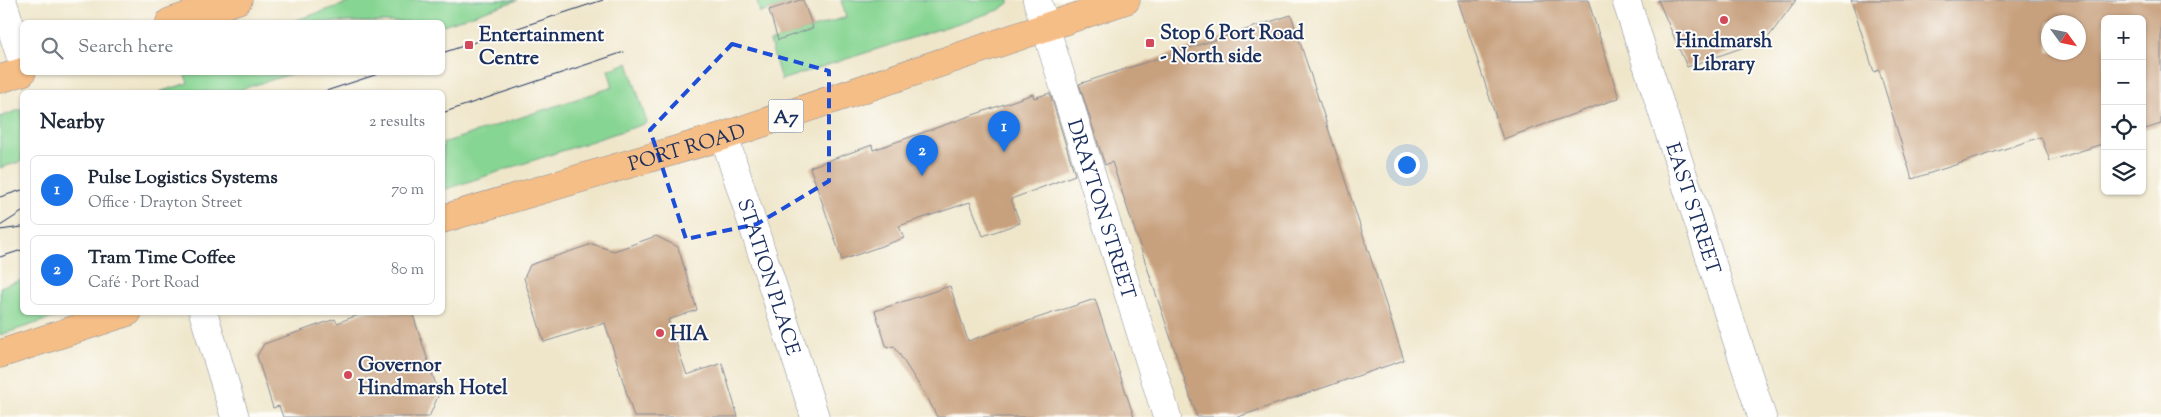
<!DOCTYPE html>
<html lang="en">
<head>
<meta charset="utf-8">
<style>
  body { margin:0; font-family:"Sorts Mill Goudy",serif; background:#f2f2f3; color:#1f2937 }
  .controls { position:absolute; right:15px; top:15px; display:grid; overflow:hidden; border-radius:8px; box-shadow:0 1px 4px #0004 }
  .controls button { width:45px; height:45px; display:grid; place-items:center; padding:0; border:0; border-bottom:1px solid #e0e1e3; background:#fff; color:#1f2937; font:25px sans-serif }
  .compass { position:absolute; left:2041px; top:15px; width:45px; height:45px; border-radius:50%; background:#fff; box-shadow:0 1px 4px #0004; rotate:123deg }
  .you { position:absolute; left:1406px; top:164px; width:18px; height:18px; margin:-12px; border:4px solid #fff; border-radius:50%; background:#1a73e8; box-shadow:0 0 0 8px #1a73e833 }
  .badge { display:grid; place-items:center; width:32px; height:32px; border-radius:50%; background:#1a73e8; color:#fff; font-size:16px; font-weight:700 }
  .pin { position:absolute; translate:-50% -41px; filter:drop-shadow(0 1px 2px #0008) }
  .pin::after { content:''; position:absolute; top:26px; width:18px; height:15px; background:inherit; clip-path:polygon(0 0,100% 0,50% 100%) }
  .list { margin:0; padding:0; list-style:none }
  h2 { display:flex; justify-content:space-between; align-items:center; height:65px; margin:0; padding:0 20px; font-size:21px }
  h2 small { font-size:16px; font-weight:400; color:#747a83 }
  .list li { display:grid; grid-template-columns:32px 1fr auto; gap:15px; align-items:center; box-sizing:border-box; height:70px; margin:0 10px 10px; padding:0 10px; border:1px solid #e0e1e3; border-radius:8px }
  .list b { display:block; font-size:19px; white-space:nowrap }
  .list p { margin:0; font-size:16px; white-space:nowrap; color:#747a83 }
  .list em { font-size:16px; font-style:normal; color:#747a83 }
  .icon { flex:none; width:28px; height:28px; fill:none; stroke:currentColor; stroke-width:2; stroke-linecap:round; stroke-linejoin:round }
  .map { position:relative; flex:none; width:2161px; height:417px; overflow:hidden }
  .search { position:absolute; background:#fff; box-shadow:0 1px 4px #0004; left:20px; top:20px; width:425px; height:55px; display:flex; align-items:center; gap:12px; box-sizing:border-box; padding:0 18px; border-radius:8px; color:#747a83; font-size:19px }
  .panel { position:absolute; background:#fff; box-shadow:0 1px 4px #0004; left:20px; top:90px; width:425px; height:225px; border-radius:8px }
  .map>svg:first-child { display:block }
</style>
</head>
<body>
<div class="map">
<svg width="2161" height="417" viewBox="0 0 2161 417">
  <rect width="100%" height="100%" fill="#fdfcf7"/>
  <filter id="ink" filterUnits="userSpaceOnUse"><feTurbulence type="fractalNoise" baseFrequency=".02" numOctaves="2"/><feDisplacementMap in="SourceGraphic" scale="10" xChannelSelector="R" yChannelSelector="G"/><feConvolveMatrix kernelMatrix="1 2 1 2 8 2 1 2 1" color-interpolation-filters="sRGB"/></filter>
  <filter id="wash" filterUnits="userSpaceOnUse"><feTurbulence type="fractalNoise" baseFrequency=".0096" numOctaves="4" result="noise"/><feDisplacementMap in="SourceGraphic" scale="20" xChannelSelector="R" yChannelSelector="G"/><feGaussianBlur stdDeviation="1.12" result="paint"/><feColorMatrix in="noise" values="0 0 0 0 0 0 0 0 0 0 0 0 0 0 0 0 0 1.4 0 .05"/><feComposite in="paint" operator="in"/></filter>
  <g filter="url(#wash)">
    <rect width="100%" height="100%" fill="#efe6ca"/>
    <g fill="#87d593" stroke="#518278">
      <path d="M 357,0 L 518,0 L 443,25 L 442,22 L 290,22 Z"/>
      <path d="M 761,0 L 800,0 L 760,13 L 757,1 Z"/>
      <path d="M 841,0 L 1009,0 L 1009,3 L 999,10 L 781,80 L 770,42 L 846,17 Z"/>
      <path d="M 628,63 L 647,123 L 443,190 L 443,143 L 613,87 L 608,70 Z"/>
      <path d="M 184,73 L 294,73 L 232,92 L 159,92 L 188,83 Z"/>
      <path d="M 22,109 L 22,161 L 0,168 L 0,117 Z"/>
      <path d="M 22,280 L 22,312 L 68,313 L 0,335 L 0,287 Z"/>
    </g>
    <g id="blocks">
      <g fill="#c7a07e" fill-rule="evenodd">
        <path d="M 800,0 L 803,0 L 813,28 L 778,40 L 769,10 Z"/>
        <path d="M 1458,0 L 1588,0 L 1619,98 L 1503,139 Z"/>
        <path d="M 1658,0 L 1796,0 L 1767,39 L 1687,67 Z"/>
        <path d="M 1851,0 L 2161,0 L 2161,124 L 2142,130 L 2142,19 L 2105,19 L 2105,143 L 2050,161 L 2041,137 L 1912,179 L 1879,70 L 1874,72 ZM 2048,22 L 2078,22 L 2078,52 L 2048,52 Z"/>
        <path d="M 1291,15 L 1404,360 L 1238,417 L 1197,417 L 1112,162 L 1105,165 L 1079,84 Z"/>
        <path d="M 1050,93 L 1075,175 L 1011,199 L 1020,223 L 983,236 L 970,202 L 899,226 L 904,238 L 842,260 L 810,167 L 872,145 L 873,150 L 1033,94 L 1034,98 Z"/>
        <path d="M 656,236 L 678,247 L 697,310 L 668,320 L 687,375 L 722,363 L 738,417 L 634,417 L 605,323 L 544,342 L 524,278 L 530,265 L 592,244 L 614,251 Z"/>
        <path d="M 950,286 L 968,341 L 1095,299 L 1134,417 L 937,417 L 928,399 L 894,346 L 887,348 L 875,311 Z"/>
        <path d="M 366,312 L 412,312 L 439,394 L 429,417 L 283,417 L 279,406 L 273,408 L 257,356 L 264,344 L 335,319 L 337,323 Z"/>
      </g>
    </g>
  </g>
  <g filter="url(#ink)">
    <use href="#blocks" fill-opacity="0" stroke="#858a94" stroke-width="1"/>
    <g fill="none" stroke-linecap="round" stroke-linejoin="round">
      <g stroke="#858a94" stroke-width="29">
        <g id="minor">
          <path d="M 2,0 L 22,61"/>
          <path id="s1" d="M 1037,0 L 1167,417"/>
          <path id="s2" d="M 1626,0 L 1762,417"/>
          <path id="s3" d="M 724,136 L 815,417"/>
          <path d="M 203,312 L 235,417"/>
        </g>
      </g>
      <g stroke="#858a94" stroke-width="29">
        <g id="highway">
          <path d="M 170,22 L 238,0"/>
          <path d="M 0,79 L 22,72"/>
          <path id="s4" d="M 442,219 L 724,136 L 1126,0"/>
          <path d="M 0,354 L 128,312"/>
        </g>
      </g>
      <use href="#minor" stroke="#fff" stroke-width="28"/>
      <use href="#highway" stroke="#f6be87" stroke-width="28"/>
      <g stroke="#1b2f5e" stroke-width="1">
        <path d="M 442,53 L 603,0"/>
        <path d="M 323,92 L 384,72"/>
        <path d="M 442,113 L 624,52"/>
        <path d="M 0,197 L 22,190"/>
        <path d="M 0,226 L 22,212"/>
        <path d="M 0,230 L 22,227"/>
        <path d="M 0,257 L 22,250"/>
      </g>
    </g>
  </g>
  <path fill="none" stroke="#1d4ed8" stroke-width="4" stroke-dasharray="10 6" stroke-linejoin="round" d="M 732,44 L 829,71 L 829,181 L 757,224 L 686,239 L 650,130 Z"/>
  <g fill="#d1495b" stroke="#fdfcf7" stroke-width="2">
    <circle cx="1724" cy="20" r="5"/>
    <rect x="1145" y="38" width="10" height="10" rx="2.5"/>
    <rect x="464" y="40" width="10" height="10" rx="2.5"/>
    <circle cx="660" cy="333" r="5"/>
    <circle cx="348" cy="375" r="5"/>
  </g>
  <g text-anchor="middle" stroke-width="4" stroke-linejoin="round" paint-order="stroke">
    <rect fill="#fdfcf7" stroke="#5f6c8c" stroke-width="1" x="768.5" y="99.5" width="35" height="33" rx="4"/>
    <g font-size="19" font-weight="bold" fill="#1b2f5e">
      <text x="786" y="123">A7</text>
    </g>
    <g font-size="20" font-weight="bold" fill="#1b2f5e" stroke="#fdfcf7" text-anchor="start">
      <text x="1160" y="39">Stop 6 Port Road<tspan x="1160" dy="23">- North side</tspan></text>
      <text x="479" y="41">Entertainment<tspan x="479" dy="23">Centre</tspan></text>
      <text x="1724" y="47" text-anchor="middle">Hindmarsh<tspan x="1724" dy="23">Library</tspan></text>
      <text x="670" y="340">HIA</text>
      <text x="358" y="371">Governor<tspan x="358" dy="23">Hindmarsh Hotel</tspan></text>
    </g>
    <g font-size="20" fill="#1b2f5e" stroke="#fdfcf7">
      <text dy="7" stroke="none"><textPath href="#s4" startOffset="255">PORT ROAD</textPath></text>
      <text dy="7" stroke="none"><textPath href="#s1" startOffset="219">DRAYTON STREET</textPath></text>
      <text dy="7" stroke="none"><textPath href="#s2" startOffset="219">EAST STREET</textPath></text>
      <text dy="7" stroke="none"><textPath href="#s3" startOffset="148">STATION PLACE</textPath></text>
    </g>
  </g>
</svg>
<div class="controls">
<button>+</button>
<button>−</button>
<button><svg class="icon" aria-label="locate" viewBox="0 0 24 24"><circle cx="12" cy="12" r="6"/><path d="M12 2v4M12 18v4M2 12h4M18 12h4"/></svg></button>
<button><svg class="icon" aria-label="layers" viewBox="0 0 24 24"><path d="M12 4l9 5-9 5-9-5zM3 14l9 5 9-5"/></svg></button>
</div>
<svg class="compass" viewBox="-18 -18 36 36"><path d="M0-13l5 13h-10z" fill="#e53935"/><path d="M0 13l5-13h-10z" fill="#747a83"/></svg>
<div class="you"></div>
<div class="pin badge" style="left:1004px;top:152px">1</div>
<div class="pin badge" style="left:922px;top:176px">2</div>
<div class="search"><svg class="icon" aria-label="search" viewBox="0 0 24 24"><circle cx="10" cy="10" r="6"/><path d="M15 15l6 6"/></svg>Search here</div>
<section class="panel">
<h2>Nearby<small>2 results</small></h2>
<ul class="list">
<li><span class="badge">1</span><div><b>Pulse Logistics Systems</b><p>Office · Drayton Street</p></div><em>70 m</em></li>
<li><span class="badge">2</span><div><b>Tram Time Coffee</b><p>Café · Port Road</p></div><em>80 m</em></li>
</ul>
</section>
</div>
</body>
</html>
